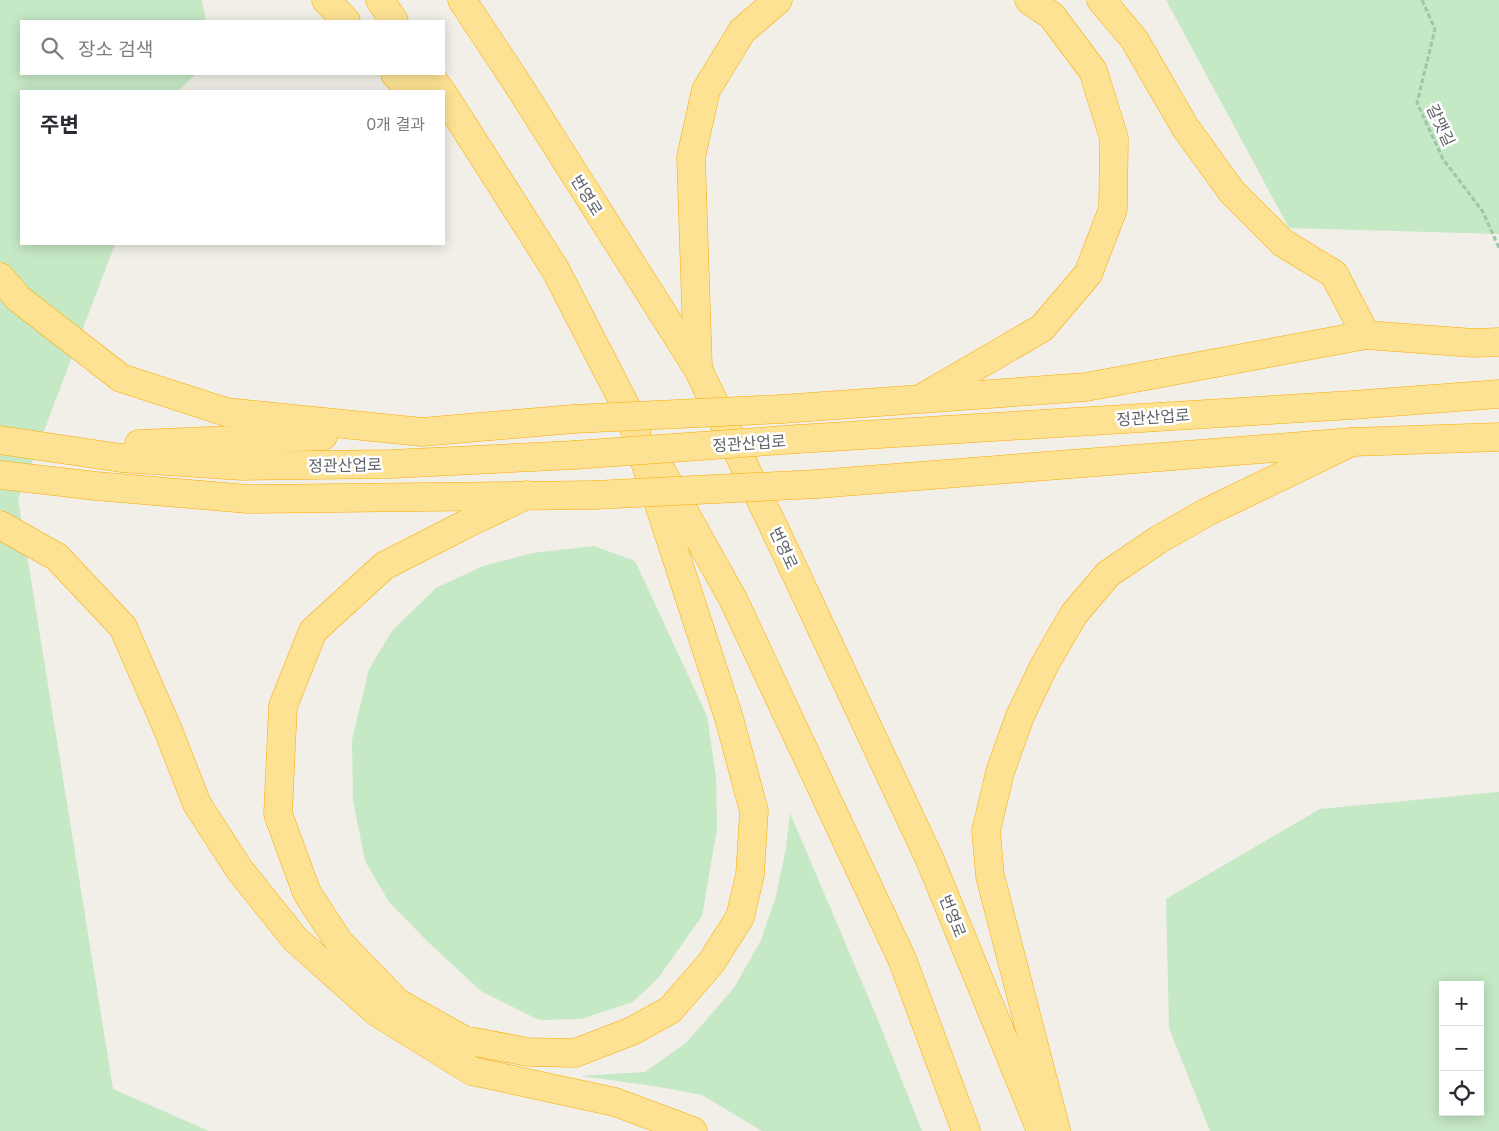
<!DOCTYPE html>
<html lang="ko">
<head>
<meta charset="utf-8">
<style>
  body { margin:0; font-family:Inter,"Noto Sans KR",sans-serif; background:#f2f2f3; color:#2b2b33 }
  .controls { position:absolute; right:15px; bottom:15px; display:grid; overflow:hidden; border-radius:0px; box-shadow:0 2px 12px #0003 }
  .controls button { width:45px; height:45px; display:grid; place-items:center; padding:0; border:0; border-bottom:1px solid #e1e1e2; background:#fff; color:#2b2b33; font:25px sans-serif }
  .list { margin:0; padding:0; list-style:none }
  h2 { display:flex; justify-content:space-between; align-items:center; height:65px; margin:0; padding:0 20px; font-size:21px }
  h2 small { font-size:16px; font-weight:400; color:#7c7c81 }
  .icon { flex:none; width:28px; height:28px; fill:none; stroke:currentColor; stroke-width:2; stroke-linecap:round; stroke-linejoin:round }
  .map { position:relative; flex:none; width:1499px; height:1131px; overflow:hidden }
  .search { position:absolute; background:#fff; box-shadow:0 2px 12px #0003; left:20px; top:20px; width:425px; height:55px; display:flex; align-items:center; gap:12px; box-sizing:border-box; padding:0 18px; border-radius:0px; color:#7c7c81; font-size:19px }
  .panel { position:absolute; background:#fff; box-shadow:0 2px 12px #0003; left:20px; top:90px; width:425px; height:155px; border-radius:0px }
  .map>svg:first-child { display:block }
</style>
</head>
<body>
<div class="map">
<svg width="1499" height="1131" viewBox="0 0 1499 1131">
  <rect width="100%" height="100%" fill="#f1efe8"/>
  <g fill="#c5e8c5" fill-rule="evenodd">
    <path d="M 0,0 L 202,0 L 206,21 L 21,21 L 21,74 L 196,74 L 178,91 L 21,91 L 21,244 L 115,244 L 18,499 L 113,1089 L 209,1131 L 0,1131 Z"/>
    <path d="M 1166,0 L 1499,0 L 1499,234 L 1289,228 Z"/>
    <path d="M 594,546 L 635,561 L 707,716 L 716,777 L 717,829 L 702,916 L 659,977 L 633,1002 L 581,1019 L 539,1020 L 481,991 L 428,942 L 389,902 L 365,861 L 353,800 L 352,740 L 369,669 L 392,631 L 436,588 L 483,566 L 533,553 Z"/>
    <path d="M 1499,792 L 1499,1131 L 1210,1131 L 1169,1028 L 1166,899 L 1320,809 ZM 1443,985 L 1480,985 L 1480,1112 L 1443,1112 Z"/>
    <path d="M 790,813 L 878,1020 L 922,1131 L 762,1131 L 702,1095 L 654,1086 L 581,1076 L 645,1072 L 686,1043 L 734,988 L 761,940 L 776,896 L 786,848 Z"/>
  </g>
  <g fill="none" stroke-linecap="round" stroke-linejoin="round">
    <g stroke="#f9ab00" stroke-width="29">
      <g id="highway">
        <path d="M 326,0 L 346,21"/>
        <path d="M 380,0 L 394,21"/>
        <path d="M 462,0 L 515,80 L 698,369 L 787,555 L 930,860 L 1041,1131"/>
        <path d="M 1101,0 L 1134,39 L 1185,127 L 1232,192 L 1283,243 L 1334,274 L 1366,335"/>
        <path d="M 395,74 L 411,91"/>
        <path d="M 429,74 L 441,91"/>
        <path d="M 444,95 L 555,269 L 637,428"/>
        <path d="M 0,277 L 19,299 L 121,378 L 226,412 L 422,432 L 573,419"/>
        <path d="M 698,367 L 691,157 L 706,90 L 742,31 L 778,0"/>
        <path d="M 925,396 L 1042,328 L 1088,274 L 1113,209 L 1114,138 L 1093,71 L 1052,16 L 1029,0"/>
        <path d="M 782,409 L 1086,387 L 1366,335 L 1474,343 L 1499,342"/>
        <path d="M 798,439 L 1352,405 L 1499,394"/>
        <path d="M 0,440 L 121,458 L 243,466 L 391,464 L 574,455"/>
        <path d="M 139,444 L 323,436"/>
        <path d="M 662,472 L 733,599 L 902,959 L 966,1131"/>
        <path d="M 0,475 L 96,486 L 248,499 L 594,495"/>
        <path d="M 817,484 L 1352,442 L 1499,437"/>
        <path d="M 527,495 L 466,524 L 384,566 L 313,631 L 283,706 L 278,814 L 307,893 L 339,942 L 398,1003 L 464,1040 L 528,1052 L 575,1053 L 632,1031 L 670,1010 L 711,963 L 740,917 L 750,875 L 754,811 L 729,718 L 629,413"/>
        <path d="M 0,525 L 57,557 L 123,627 L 168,730 L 197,804 L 239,869 L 295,939 L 378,1013 L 472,1071 L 615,1102 L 693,1131"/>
        <path d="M 1056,1130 L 990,876 L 986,831 L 1000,772 L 1020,716 L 1045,664 L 1074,614 L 1108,574 L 1158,540 L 1207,512 L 1352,442"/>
      </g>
    </g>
    <path stroke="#9cc7a9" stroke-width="3" stroke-dasharray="5 2.5" stroke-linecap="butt" d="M 1422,0 L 1435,29 L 1417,103 L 1443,159 L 1483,212 L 1499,248"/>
    <use href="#highway" stroke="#fde293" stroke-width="28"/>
    <g stroke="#f9ab00" stroke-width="29" stroke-linecap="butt">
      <g id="highway-bridge">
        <path d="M 573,419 L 782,409"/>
        <path d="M 574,455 L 798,439"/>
        <path d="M 594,495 L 817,484"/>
      </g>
    </g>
    <use href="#highway-bridge" stroke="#fde293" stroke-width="28"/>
  </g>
  <g text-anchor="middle" stroke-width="5" stroke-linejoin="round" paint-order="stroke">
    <g font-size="16" fill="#5f6368" stroke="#fff">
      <text transform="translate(1441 125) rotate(65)" y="6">갈맷길</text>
      <text transform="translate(587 195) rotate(58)" y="6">번영로</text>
      <text transform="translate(1153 417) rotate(-4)" y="6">정관산업로</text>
      <text transform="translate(749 443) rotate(-4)" y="6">정관산업로</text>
      <text transform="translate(345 465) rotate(-1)" y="6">정관산업로</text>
      <text transform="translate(784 548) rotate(65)" y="6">번영로</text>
      <text transform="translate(953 916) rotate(68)" y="6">번영로</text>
    </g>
  </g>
</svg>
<div class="controls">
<button>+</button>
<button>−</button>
<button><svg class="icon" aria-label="locate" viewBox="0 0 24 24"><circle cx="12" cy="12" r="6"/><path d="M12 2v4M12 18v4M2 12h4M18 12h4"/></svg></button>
</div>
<div class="search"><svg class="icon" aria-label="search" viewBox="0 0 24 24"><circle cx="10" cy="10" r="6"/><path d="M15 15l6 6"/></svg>장소 검색</div>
<section class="panel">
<h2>주변<small>0개 결과</small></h2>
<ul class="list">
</ul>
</section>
</div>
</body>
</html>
